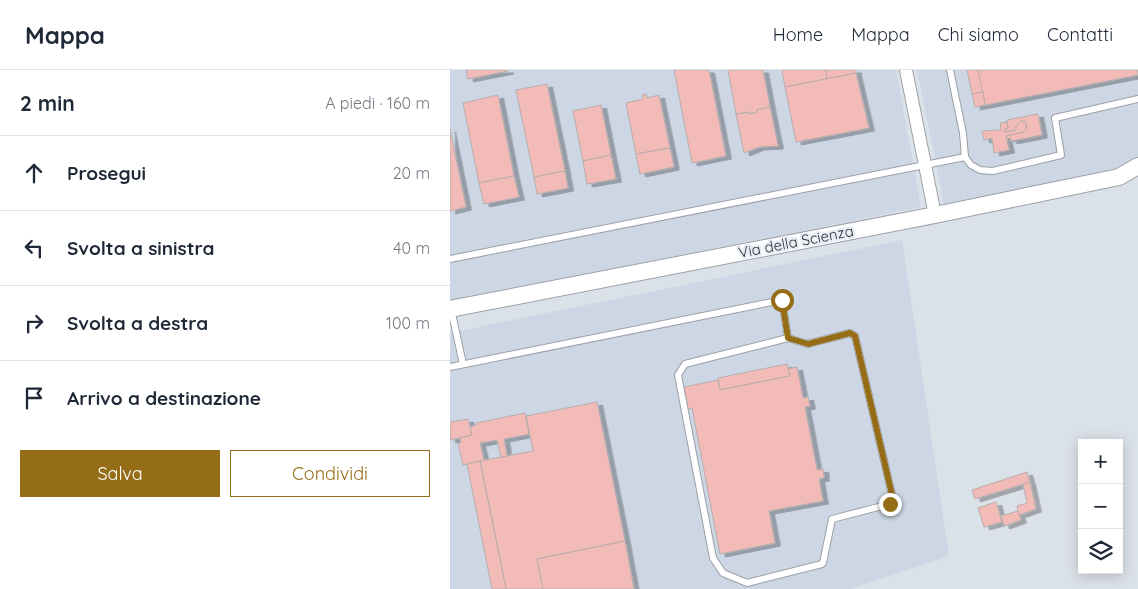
<!DOCTYPE html>
<html lang="it">
<head>
<meta charset="utf-8">
<style>
  body { margin:0; font-family:Quicksand,sans-serif; background:#f2f2f3; color:#1f2937 }
  .controls { position:absolute; right:15px; bottom:15px; display:grid; overflow:hidden; border-radius:0px; box-shadow:0 2px 12px #0003 }
  .controls button { width:45px; height:45px; display:grid; place-items:center; padding:0; border:0; border-bottom:1px solid #e0e1e3; background:#fff; color:#1f2937; font:25px sans-serif }
  .stop { position:absolute; width:15px; height:15px; margin:-11px; border:4px solid #956d17; border-radius:50%; background:#fff }
  .stop.end { background:#956d17; border-color:#fff; box-shadow:0 1px 5px #0008 }
  .list { margin:0; padding:0; list-style:none }
  h2 { display:flex; justify-content:space-between; align-items:center; height:65px; margin:0; padding:0 20px; font-size:21px }
  h2 small { font-size:16px; font-weight:400; color:#747a83 }
  .list li { display:grid; grid-template-columns:32px 1fr auto; gap:15px; align-items:center; box-sizing:border-box; height:75px; padding:0 20px; border-top:1px solid #e0e1e3 }
  .list b { display:block; font-size:19px; white-space:nowrap }
  .list em { font-size:16px; font-style:normal; color:#747a83 }
  .actions { display:flex; gap:10px; padding:15px 20px }
  .actions a { flex:1; padding:11px 0; border:1px solid #956d17; border-radius:0px; text-align:center; font-size:18px; color:#956d17 }
  .actions .main { background:#956d17; color:#fff }
  .icon { flex:none; width:28px; height:28px; fill:none; stroke:currentColor; stroke-width:2; stroke-linecap:round; stroke-linejoin:round }
  .map { position:relative; flex:none; width:688px; height:519px; overflow:hidden }
  header { display:flex; align-items:center; gap:30px; box-sizing:border-box; height:70px; padding:0 25px; background:#fff; border-bottom:1px solid #e0e1e3 }
  header strong { font-size:24px }
  nav { display:flex; gap:28px; margin-inline-start:auto; font-size:18px }
  main { display:flex }
  aside { flex:1; background:#fff }
  .map>svg:first-child { display:block }
</style>
</head>
<body>
<header>
<strong>Mappa</strong>
<nav><a>Home</a><a>Mappa</a><a>Chi siamo</a><a>Contatti</a></nav>
</header>
<main>
<aside>
<h2>2 min<small>A piedi · 160 m</small></h2>
<ul class="list">
<li><svg class="icon" aria-label="ahead" viewBox="0 0 24 24"><path d="M12 20V5M6 11l6-6 6 6"/></svg><div><b>Prosegui</b></div><em>20 m</em></li>
<li><svg class="icon" aria-label="left" viewBox="0 0 24 24"><path d="M17 20v-9H6M10 6l-5 5 5 5"/></svg><div><b>Svolta a sinistra</b></div><em>40 m</em></li>
<li><svg class="icon" aria-label="right" viewBox="0 0 24 24"><path d="M7 20v-9h11M14 6l5 5-5 5"/></svg><div><b>Svolta a destra</b></div><em>100 m</em></li>
<li><svg class="icon" aria-label="arrive" viewBox="0 0 24 24"><path d="M6 21V4h12l-3 4 3 4H6"/></svg><div><b>Arrivo a destinazione</b></div></li>
</ul>
<div class="actions"><a class="main">Salva</a><a>Condividi</a></div>
</aside>
<div class="map">
<svg width="688" height="519" viewBox="0 0 688 519">
  <defs>
    <filter id="shadow"><feDropShadow dx="5.5" dy="3" stdDeviation="0" flood-color="#0004"/></filter>
  </defs>
  <rect width="100%" height="100%" fill="#dbe1e8"/>
  <g fill="#ccd6e4">
    <path d="M 0,0 L 446,0 L 471,137 L 0,231 Z"/>
    <path d="M 467,0 L 688,0 L 688,92 L 659,102 L 495,139 Z"/>
    <path d="M 452,170 L 499,486 L 400,519 L 0,519 L 0,263 Z"/>
  </g>
  <g fill="#f3bbb8" stroke="#b8adac" filter="url(#shadow)">
    <path d="M 16,0 L 58,0 L 58,1 L 18,9 Z"/>
    <path d="M 224,0 L 259,0 L 276,86 L 242,93 Z"/>
    <path d="M 278,0 L 313,0 L 320,37 L 307,40 L 307,42 L 300,44 L 300,42 L 286,44 Z"/>
    <path d="M 332,0 L 376,0 L 377,9 L 335,17 Z"/>
    <path d="M 376,0 L 406,0 L 406,3 L 377,9 Z"/>
    <path d="M 517,0 L 528,0 L 533,22 L 522,24 Z"/>
    <path d="M 528,0 L 688,0 L 688,5 L 535,35 Z"/>
    <path d="M 406,3 L 419,58 L 346,72 L 335,17 Z"/>
    <path d="M 97,14 L 115,101 L 84,107 L 66,20 Z"/>
    <path d="M 533,22 L 535,35 L 525,37 L 522,24 Z"/>
    <path d="M 196,24 L 197,28 L 209,25 L 220,78 L 186,84 L 176,33 L 193,29 L 192,25 Z"/>
    <path d="M 48,25 L 64,106 L 29,113 L 13,33 Z"/>
    <path d="M 151,35 L 161,85 L 133,91 L 123,41 Z"/>
    <path d="M 320,37 L 328,76 L 309,77 L 294,83 L 286,44 L 300,42 L 300,44 L 307,42 L 307,40 Z"/>
    <path d="M 588,44 L 592,65 L 561,71 L 561,68 L 556,69 L 556,66 L 574,62 L 577,56 L 574,51 L 571,51 L 566,56 L 566,60 L 555,62 L 555,59 L 558,58 L 557,50 Z"/>
    <path d="M 571,51 L 576,53 L 576,60 L 574,62 L 556,66 L 559,80 L 544,83 L 542,68 L 534,70 L 532,61 L 551,60 L 550,53 L 557,52 L 558,58 L 555,59 L 555,62 L 566,60 L 566,56 Z"/>
    <path d="M 0,59 L 16,137 L 0,141 Z"/>
    <path d="M 220,78 L 224,97 L 190,104 L 186,84 Z"/>
    <path d="M 161,85 L 166,109 L 137,114 L 133,91 Z"/>
    <path d="M 115,101 L 118,118 L 87,124 L 84,107 Z"/>
    <path d="M 64,106 L 69,127 L 34,134 L 29,113 Z"/>
    <path d="M 337,294 L 340,306 L 270,320 L 268,308 Z"/>
    <path d="M 347,297 L 353,328 L 358,327 L 360,336 L 355,337 L 367,400 L 373,399 L 374,408 L 369,409 L 373,431 L 319,441 L 325,473 L 270,484 L 242,338 L 238,339 L 234,317 L 268,310 L 270,320 L 340,306 L 338,299 Z"/>
    <path d="M 147,332 L 175,471 L 87,489 L 93,519 L 56,519 L 30,391 L 83,381 L 76,346 Z"/>
    <path d="M 75,343 L 79,364 L 54,369 L 57,386 L 51,387 L 47,370 L 30,373 L 34,390 L 13,395 L 8,373 L 11,373 L 10,368 L 22,365 L 20,357 L 27,355 L 26,353 Z"/>
    <path d="M 18,349 L 22,365 L 0,370 L 0,352 Z"/>
    <path d="M 30,391 L 56,519 L 42,519 L 17,394 Z"/>
    <path d="M 577,402 L 580,412 L 525,429 L 522,420 Z"/>
    <path d="M 580,412 L 586,439 L 569,445 L 567,436 L 577,433 L 573,414 Z"/>
    <path d="M 546,432 L 552,452 L 534,457 L 528,438 Z"/>
    <path d="M 568,441 L 571,450 L 554,456 L 551,446 Z"/>
    <path d="M 175,471 L 184,519 L 93,519 L 87,489 Z"/>
  </g>
  <g fill="none" stroke-linecap="round" stroke-linejoin="round">
    <g stroke="#9ba0a7" stroke-width="8">
      <g id="service">
        <path d="M 500,0 L 513,63 L 515,87 L 521,95 L 530,100 L 543,101 L 611,85 L 605,48 L 688,29"/>
        <path d="M 0,189 L 515,87"/>
        <path d="M 1,239 L 13,294"/>
        <path d="M 0,297 L 332,230 L 338,268 L 357,274 L 400,263 L 405,266 L 443,429 L 440,434 L 382,449 L 373,493 L 372,494 L 297,513 L 273,503 L 263,488 L 228,305 L 235,294 L 338,268"/>
      </g>
    </g>
    <g stroke="#9ba0a7" stroke-width="14">
      <path id="minor" d="M 456,0 L 485,145"/>
    </g>
    <g stroke="#9ba0a7" stroke-width="18">
      <path id="tertiary" d="M 0,239 L 485,145 L 669,107 L 688,96"/>
    </g>
    <use href="#service" stroke="#fff" stroke-width="6"/>
    <use href="#minor" stroke="#fff" stroke-width="12"/>
    <use href="#tertiary" stroke="#fff" stroke-width="16"/>
  </g>
  <g fill="none" stroke-linecap="round" stroke-linejoin="round">
    <path stroke="#956d17" stroke-width="6" d="M 332,230 L 338,268 L 358,274 L 400,263 L 405,266 L 443,429 L 440,434"/>
  </g>
  <g text-anchor="middle" stroke-width="4.5" stroke-linejoin="round" paint-order="stroke">
    <g font-size="15" fill="#313336" stroke="#e8eef6">
      <text transform="translate(346 172) rotate(-11)" y="5">Via della Scienza</text>
    </g>
  </g>
</svg>
<div class="controls">
<button>+</button>
<button>−</button>
<button><svg class="icon" aria-label="layers" viewBox="0 0 24 24"><path d="M12 4l9 5-9 5-9-5zM3 14l9 5 9-5"/></svg></button>
</div>
<div class="stop" style="left:332px;top:230px"></div>
<div class="stop end" style="left:440px;top:434px"></div>
</div>
</main>
</body>
</html>
